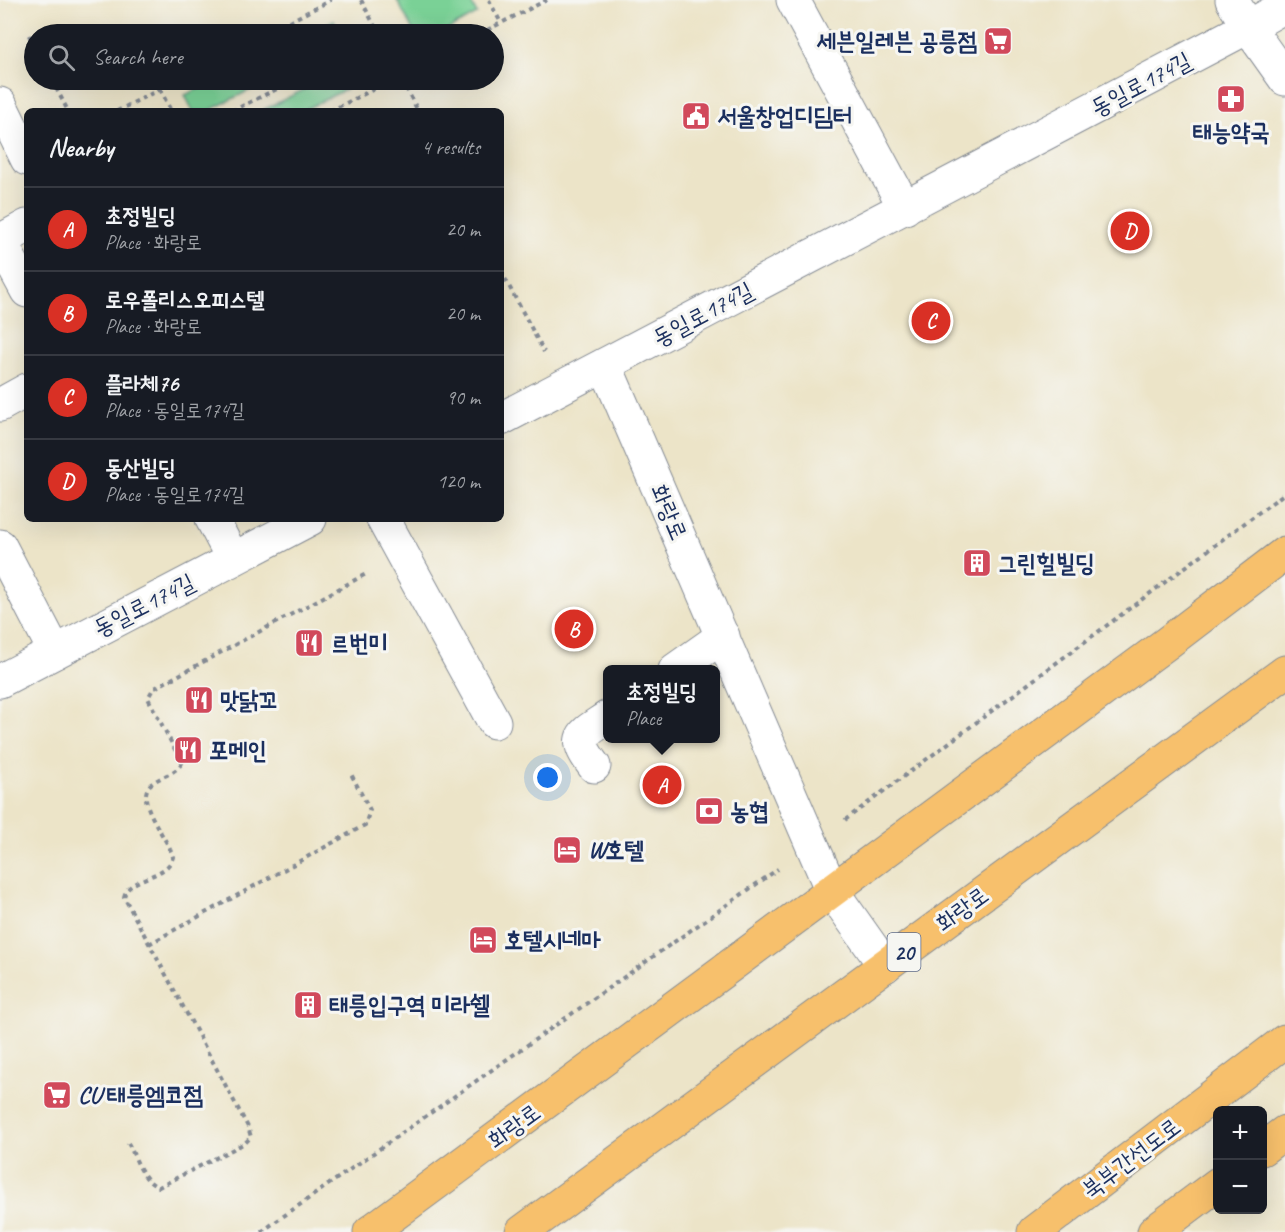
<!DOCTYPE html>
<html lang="en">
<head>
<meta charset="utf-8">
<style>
  body { margin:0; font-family:Caveat,"Poor Story",sans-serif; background:#20242c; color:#f1f3f6 }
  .controls { position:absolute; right:18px; bottom:18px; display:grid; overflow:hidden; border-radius:9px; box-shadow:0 6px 24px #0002 }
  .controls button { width:54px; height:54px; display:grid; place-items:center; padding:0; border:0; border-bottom:2px solid #363941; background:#171b24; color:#f1f3f6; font:30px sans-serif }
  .you { position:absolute; left:548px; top:778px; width:21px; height:21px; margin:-15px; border:4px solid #fff; border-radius:50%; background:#1a73e8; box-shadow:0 0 0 9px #1a73e833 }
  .badge { display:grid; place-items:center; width:39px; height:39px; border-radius:50%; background:#d93025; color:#fff; font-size:20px; font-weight:700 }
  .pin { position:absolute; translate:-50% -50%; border:3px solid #fff; box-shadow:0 2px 6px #0006 }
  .popup { position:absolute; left:603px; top:665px; width:117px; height:78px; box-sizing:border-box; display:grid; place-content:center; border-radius:9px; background:#171b24; filter:drop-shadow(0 2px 4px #0005); font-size:20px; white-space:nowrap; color:#9ea1a6 }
  .popup b { font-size:22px; color:#f1f3f6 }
  .popup::after { content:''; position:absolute; left:50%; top:100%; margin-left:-12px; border:12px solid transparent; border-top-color:#171b24 }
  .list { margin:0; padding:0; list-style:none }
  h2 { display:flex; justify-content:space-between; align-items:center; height:78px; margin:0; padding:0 24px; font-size:26px }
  h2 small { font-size:20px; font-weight:400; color:#9ea1a6 }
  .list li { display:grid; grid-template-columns:39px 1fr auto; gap:18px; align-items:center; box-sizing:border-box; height:84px; padding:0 24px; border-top:2px solid #363941 }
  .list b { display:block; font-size:22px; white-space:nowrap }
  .list p { margin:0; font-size:20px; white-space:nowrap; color:#9ea1a6 }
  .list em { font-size:20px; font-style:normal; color:#9ea1a6 }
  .icon { flex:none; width:33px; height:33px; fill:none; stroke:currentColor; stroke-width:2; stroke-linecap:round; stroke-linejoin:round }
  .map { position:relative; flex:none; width:1285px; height:1232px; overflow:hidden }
  .search { position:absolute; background:#171b24; box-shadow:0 6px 24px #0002; left:24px; top:24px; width:480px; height:66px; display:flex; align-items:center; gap:15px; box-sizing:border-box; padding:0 21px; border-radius:33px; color:#9ea1a6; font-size:22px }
  .panel { position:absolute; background:#171b24; box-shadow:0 6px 24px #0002; left:24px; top:108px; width:480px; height:414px; border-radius:9px }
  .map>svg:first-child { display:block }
</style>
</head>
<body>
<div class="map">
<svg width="1285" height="1232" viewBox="0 0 1285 1232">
  <rect width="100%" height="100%" fill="#f6f6f2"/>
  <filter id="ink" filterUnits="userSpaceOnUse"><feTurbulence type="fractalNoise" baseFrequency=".0167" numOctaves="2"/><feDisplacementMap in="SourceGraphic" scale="12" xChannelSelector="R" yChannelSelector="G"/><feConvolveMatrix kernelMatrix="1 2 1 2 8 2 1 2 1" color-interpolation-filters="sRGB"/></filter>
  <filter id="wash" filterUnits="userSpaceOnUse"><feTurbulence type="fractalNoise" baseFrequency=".008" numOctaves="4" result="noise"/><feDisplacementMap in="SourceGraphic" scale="24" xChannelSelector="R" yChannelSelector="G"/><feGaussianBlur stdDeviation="1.35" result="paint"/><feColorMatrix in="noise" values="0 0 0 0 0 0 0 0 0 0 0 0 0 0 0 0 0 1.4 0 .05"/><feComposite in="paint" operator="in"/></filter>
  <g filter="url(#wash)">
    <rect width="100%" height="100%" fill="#ece4c8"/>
    <g fill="#7ad196" stroke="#4a807a" stroke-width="1.5">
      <path d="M 397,0 L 470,0 L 477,14 L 439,34 L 415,34 Z"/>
      <path d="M 334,20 L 342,34 L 306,34 Z"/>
      <path d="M 217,80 L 270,80 L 208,111 L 193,111 L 185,95 Z"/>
      <path d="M 323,80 L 364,80 L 302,111 L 261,111 Z"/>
    </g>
  </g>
  <g filter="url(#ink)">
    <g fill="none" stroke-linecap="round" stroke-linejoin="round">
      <g stroke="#848a93" stroke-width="35">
        <g id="minor">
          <path d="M 793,0 L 905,208"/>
          <path d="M 1232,0 L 1248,27 L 1285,79"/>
          <path d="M 0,104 L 27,159"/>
          <path d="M 27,226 L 0,241 L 27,291"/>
          <path d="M 605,365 L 832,891 L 885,966"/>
          <path d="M 0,405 L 27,390"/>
          <path d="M 501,419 L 1248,27 L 1285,6"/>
          <path d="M 212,519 L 233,559"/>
          <path d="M 383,519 L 494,722"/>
          <path d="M 0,546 L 55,652"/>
          <path d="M 675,670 L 723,636"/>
          <path d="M 0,681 L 310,519"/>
          <path d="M 594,766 C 571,736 582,735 608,717"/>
        </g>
      </g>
      <g stroke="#848a93" stroke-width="35">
        <g id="major">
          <path d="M 370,1232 L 1167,643 L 1285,553"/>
          <path d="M 522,1232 L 1285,672"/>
        </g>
      </g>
      <g stroke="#848a93" stroke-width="35">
        <g id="highway">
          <path d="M 1262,1149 L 1285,1132"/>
          <path d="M 1034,1232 L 1285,1041"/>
          <path d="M 1154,1232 L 1218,1184"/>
        </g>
      </g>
      <g stroke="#848a93" stroke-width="4" stroke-dasharray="4.5 4.5" stroke-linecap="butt">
        <path d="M 361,0 L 379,34"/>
        <path d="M 489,0 L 501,23"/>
        <path d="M 265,34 L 331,0"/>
        <path d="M 479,34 L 547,0"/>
        <path d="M 29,35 L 34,47"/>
        <path d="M 52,80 L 68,111"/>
        <path d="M 402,80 L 418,111"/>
        <path d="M 160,89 L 171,111"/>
        <path d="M 117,111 L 178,80"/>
        <path d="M 232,111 L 295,80"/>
        <path d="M 330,111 L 392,80"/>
        <path d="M 501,271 L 544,352"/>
        <path d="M 845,820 L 1285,493"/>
        <path d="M 149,944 L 365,825 L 370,810 L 351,774"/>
        <path d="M 128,1143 C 136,1157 142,1182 159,1187 L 245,1143 L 251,1137 L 248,1127 L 124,897 C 128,876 167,879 173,857 C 168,838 133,800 151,784 C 161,776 175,774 182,763 L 150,702 L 148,698 L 153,689 L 366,574"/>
        <path d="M 261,1232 L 778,869"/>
      </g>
      <use href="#minor" stroke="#fff" stroke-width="33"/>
      <use href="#major" stroke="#f7c06c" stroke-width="33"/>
      <use href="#highway" stroke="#f7c06c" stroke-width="33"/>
    </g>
  </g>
  <defs>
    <g id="supermarket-square" transform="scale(1.5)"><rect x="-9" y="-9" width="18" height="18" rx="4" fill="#d1495b" stroke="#f6f6f2"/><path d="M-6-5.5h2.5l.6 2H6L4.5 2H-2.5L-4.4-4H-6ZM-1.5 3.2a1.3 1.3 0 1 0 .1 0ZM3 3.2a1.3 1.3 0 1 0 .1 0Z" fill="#fff"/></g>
    <g id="pharmacy-square" transform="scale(1.5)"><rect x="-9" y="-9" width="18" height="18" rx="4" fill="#d1495b" stroke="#f6f6f2"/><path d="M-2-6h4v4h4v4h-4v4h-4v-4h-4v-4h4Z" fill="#fff"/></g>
    <g id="civic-square" transform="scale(1.5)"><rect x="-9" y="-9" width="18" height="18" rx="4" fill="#d1495b" stroke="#f6f6f2"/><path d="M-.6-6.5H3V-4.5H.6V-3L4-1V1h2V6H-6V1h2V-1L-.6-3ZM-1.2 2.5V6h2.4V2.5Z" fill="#fff"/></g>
    <g id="building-square" transform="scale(1.5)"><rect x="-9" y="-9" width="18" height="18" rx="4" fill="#d1495b" stroke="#f6f6f2"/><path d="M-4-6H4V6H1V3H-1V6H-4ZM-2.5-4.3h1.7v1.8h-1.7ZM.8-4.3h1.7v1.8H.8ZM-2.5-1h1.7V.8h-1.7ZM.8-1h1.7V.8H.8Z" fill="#fff"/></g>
    <g id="restaurant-square" transform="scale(1.5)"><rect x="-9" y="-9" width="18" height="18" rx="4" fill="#d1495b" stroke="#f6f6f2"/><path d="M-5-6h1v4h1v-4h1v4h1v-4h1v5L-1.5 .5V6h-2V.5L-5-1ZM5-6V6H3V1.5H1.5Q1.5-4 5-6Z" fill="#fff"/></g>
    <g id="bank-square" transform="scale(1.5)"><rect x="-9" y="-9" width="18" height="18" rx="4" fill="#d1495b" stroke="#f6f6f2"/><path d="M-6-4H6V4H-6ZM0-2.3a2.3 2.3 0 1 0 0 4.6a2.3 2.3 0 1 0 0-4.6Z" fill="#fff"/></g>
    <g id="hotel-square" transform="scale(1.5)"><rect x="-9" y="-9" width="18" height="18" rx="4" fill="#d1495b" stroke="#f6f6f2"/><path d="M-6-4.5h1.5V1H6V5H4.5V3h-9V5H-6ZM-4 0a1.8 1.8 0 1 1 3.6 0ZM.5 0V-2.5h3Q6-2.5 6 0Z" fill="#fff"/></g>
  </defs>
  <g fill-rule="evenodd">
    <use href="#supermarket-square" x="998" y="41"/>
    <use href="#pharmacy-square" x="1231" y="99"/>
    <use href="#civic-square" x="696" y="116"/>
    <use href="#building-square" x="977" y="563"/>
    <use href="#restaurant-square" x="309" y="643"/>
    <use href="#restaurant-square" x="199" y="700"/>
    <use href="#restaurant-square" x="188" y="750"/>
    <use href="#bank-square" x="709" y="811"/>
    <use href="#hotel-square" x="567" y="850"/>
    <use href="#hotel-square" x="483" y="940"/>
    <use href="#building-square" x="308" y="1005"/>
    <use href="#supermarket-square" x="57" y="1095"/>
  </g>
  <g text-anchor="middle" stroke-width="6" stroke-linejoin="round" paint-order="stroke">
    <rect fill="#f6f6f2" stroke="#5d6b8a" stroke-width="1.5" x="887.5" y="933" width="33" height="38" rx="4.5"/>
    <g font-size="22" font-weight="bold" fill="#1b2f5e">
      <text x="904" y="960">20</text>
    </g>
    <g font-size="24" font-weight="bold" fill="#1b2f5e" stroke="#f6f6f2" text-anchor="start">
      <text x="977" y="49" text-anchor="end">세븐일레븐 공릉점</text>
      <text x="717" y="124">서울창업디딤터</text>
      <text x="1231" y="140" text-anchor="middle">태능약국</text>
      <text x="998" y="571">그린힐빌딩</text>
      <text x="330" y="651">르번미</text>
      <text x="220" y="708">맛닭꼬</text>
      <text x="209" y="758">포메인</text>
      <text x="730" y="819">농협</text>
      <text x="588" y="858">W호텔</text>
      <text x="504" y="948">호텔시네마</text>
      <text x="329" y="1013">태릉입구역 미라쉘</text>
      <text x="78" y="1103">CU 태릉엠코점</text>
    </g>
    <g font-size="24" fill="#1b2f5e" stroke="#f6f6f2">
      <text transform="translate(1141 84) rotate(-28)" y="8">동일로174길</text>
      <text transform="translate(703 314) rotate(-28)" y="8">동일로174길</text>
      <text transform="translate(669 512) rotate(67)" y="8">화랑로</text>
      <text transform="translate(144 605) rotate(-27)" y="8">동일로174길</text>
      <text transform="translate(962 909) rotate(-36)" y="8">화랑로</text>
      <text transform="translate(514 1126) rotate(-36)" y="8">화랑로</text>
      <text transform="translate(1131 1158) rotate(-37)" y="8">북부간선도로</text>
    </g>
  </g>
</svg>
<div class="controls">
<button>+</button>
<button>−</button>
</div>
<div class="you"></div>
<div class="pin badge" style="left:662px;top:785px">A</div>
<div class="popup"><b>초정빌딩</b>Place</div>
<div class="pin badge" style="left:574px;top:629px">B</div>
<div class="pin badge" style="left:931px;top:321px">C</div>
<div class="pin badge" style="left:1130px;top:231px">D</div>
<div class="search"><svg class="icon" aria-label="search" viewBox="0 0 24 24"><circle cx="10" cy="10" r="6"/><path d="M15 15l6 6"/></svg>Search here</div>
<section class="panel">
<h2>Nearby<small>4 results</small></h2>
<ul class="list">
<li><span class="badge">A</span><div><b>초정빌딩</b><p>Place · 화랑로</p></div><em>20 m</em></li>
<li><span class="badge">B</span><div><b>로우폴리스오피스텔</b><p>Place · 화랑로</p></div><em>20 m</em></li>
<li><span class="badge">C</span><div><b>플라체76</b><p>Place · 동일로174길</p></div><em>90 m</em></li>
<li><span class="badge">D</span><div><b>동산빌딩</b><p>Place · 동일로174길</p></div><em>120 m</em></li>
</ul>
</section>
</div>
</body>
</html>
